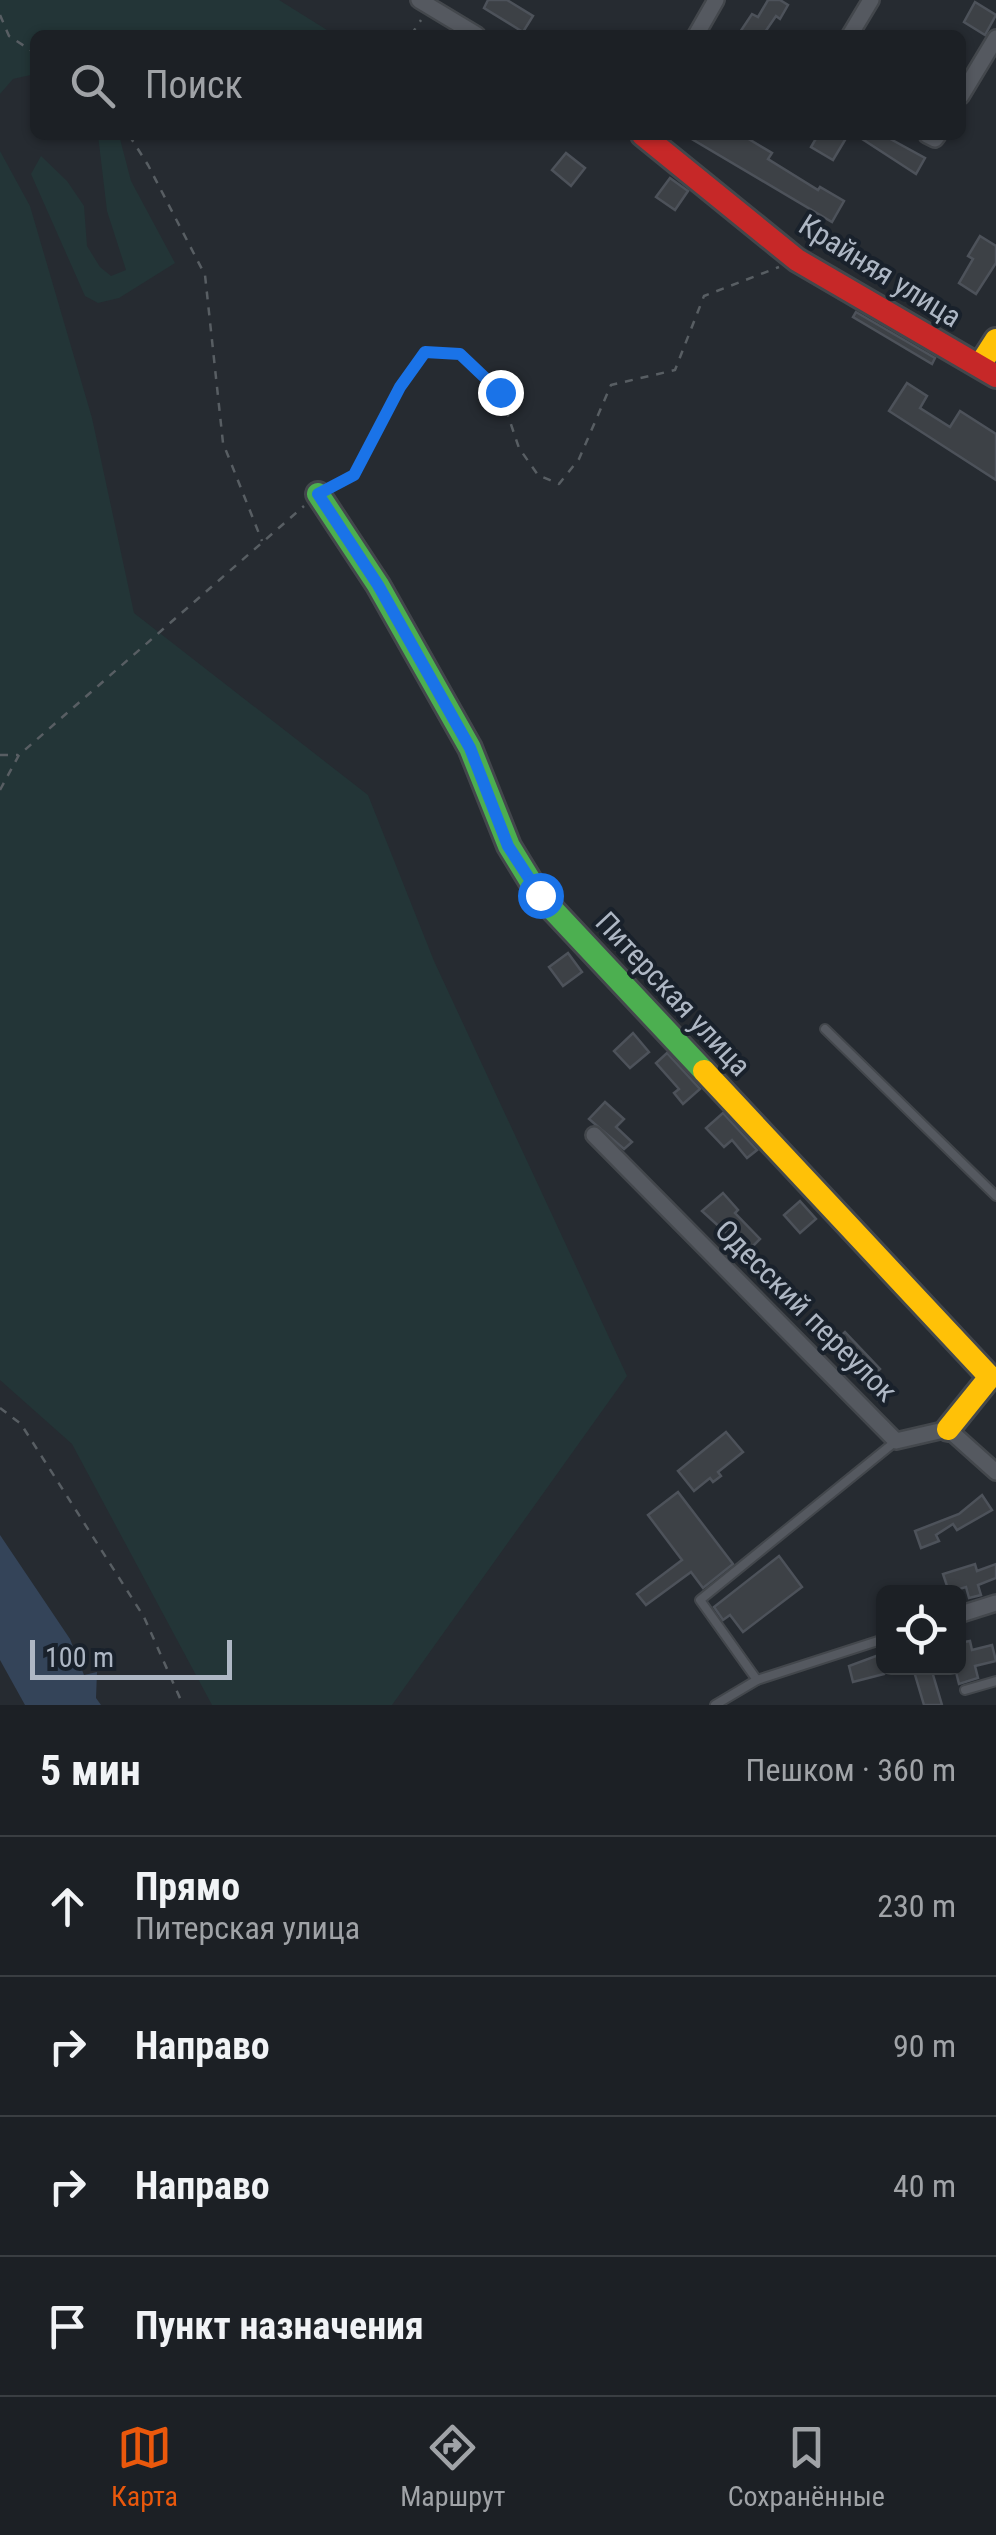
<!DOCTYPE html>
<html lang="ru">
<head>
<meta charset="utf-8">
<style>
  body { margin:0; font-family:"Roboto Condensed",sans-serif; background:#292d32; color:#f1f3f6 }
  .controls { position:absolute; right:30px; bottom:30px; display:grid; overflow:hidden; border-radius:15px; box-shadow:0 2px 8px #0004 }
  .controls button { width:90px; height:90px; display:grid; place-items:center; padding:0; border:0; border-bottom:2px solid #3a3e42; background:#1c2025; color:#f1f3f6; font:50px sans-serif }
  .scale { position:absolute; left:30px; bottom:25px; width:202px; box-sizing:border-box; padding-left:10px; border:5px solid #aeb7c4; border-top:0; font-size:28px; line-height:35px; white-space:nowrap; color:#aeb7c4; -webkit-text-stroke:8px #19212b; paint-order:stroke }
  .stop { position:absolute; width:30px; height:30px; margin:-22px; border:8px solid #1a73e8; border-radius:50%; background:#fff }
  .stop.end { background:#1a73e8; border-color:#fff; box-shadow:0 2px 10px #0008 }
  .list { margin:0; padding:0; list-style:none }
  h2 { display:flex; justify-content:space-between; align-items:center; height:130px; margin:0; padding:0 40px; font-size:42px }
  h2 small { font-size:32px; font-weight:400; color:#a0a3a7 }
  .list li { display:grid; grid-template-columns:65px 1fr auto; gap:30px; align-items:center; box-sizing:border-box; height:140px; padding:0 40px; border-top:2px solid #3a3e42 }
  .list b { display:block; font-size:38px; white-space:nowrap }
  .list p { margin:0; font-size:32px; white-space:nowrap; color:#a0a3a7 }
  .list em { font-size:32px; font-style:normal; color:#a0a3a7 }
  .icon { flex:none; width:55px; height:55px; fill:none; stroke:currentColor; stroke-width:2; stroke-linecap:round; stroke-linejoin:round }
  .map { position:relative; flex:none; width:996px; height:1705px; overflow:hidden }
  .search { position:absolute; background:#1c2025; box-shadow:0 2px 8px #0004; left:30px; right:30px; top:30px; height:110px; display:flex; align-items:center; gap:25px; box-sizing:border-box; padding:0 35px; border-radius:15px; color:#a0a3a7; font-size:38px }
  .sheet { height:690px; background:#1c2025 }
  nav { display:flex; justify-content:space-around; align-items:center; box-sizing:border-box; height:140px; border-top:2px solid #3a3e42; background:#1c2025; font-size:28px; color:#a0a3a7 }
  nav a { display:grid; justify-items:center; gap:5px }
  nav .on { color:#ea580c }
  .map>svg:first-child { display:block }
</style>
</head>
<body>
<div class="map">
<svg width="996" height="1705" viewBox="0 0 996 1705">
  <rect width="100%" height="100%" fill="#262b31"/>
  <g fill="#233537">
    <path d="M 0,0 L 279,0 L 335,35 L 35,35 L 35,74 L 13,79 L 0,94 Z"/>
    <path d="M 98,135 L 119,135 L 131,181 L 175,263 L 119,298 L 98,303 L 85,296 L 31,174 L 41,156 L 67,181 L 84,206 L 87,246 L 100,267 L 111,276 L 126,270 L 107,211 Z"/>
    <path d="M 0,151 L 30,206 L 92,418 L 134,613 L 368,795 L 434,961 L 627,1376 L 392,1705 L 212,1705 L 72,1444 L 0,1380 Z"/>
  </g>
  <path fill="#344459" d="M 0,1535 L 70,1639 L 84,1675 L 97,1672 L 96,1698 L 101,1705 L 25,1705 L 0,1660 Z"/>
  <g fill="#3d4146" stroke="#4d525a" stroke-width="2.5">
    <path d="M 488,0 L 507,0 L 533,16 L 523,32 L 484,8 Z"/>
    <path d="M 768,0 L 780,0 L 788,5 L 780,19 L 776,16 L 763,35 L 738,35 L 752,14 L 758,17 Z"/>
    <path d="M 975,2 L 996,15 L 985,35 L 964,22 Z"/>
    <path d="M 685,135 L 742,135 L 772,153 L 768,159 L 818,190 L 820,187 L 844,201 L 832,222 Z"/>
    <path d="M 818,135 L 848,135 L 833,160 L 811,147 Z"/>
    <path d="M 856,135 L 883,135 L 925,158 L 916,174 Z"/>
    <path d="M 566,153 L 585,168 L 571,186 L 552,170 Z"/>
    <path d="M 670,178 L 688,191 L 675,210 L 656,197 Z"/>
    <path d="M 980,236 L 996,246 L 996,263 L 976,294 L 959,283 L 973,259 L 968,256 Z"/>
    <path d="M 856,312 L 935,358 L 932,364 L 853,317 Z"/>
    <path d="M 907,383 L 927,396 L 920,408 L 950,427 L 960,411 L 996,434 L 996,480 L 889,411 Z"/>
    <path d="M 568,953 L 582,972 L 563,986 L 549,967 Z"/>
    <path d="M 633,1033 L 649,1052 L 630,1068 L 614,1051 Z"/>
    <path d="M 667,1053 L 700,1089 L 683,1104 L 674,1093 L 679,1089 L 656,1063 Z"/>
    <path d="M 605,1102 L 624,1119 L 616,1127 L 632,1142 L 624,1149 L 589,1119 Z"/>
    <path d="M 723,1113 L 757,1150 L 747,1158 L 732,1140 L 724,1147 L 706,1128 Z"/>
    <path d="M 723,1193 L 738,1210 L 735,1213 L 760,1239 L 747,1252 L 702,1211 Z"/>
    <path d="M 800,1201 L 816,1219 L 800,1233 L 784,1215 Z"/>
    <path d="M 845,1332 L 880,1369 L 866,1383 L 831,1345 Z"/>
    <path d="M 726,1432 L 743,1452 L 718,1472 L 721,1476 L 713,1482 L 710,1478 L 694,1491 L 678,1471 Z"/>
    <path d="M 678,1492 L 733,1564 L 703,1588 L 691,1572 L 646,1605 L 637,1594 L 682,1560 L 648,1515 Z"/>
    <path d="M 982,1495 L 992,1510 L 957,1530 L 953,1524 L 936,1535 L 939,1541 L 921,1548 L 915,1531 L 959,1514 Z"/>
    <path d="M 779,1556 L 802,1587 L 743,1632 L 730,1615 L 723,1620 L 714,1607 Z"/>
    <path d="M 975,1564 L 977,1571 L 996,1564 L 996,1578 L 978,1585 L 981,1595 L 969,1598 L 966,1587 L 949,1592 L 943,1574 Z"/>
    <path d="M 970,1641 L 972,1650 L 992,1645 L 996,1661 L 975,1666 L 978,1678 L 959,1684 L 955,1668 L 958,1668 L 958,1643 Z"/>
    <path d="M 884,1653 L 884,1674 L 853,1682 L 849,1666 Z"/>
    <path d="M 913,1668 L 931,1668 L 942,1705 L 924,1705 Z"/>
  </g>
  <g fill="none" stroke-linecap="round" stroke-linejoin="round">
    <g stroke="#43474c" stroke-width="12">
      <g id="lane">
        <path d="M 825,1029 L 996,1196"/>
        <path d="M 884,1639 L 757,1680 L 700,1600 L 896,1441"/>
        <path d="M 965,1690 L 996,1681"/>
        <path d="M 715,1705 L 757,1680"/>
      </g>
    </g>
    <g stroke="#43474c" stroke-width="20">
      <g id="street">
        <path d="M 419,0 L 477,35"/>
        <path d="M 696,35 L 716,0"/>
        <path d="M 850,35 L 871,0"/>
        <path d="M 961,96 L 996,38"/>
        <path d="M 927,135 L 935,139 L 938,135"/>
        <path d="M 594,1135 L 896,1441 L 948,1429 L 996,1472"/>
        <path d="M 958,1615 L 996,1603"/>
      </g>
    </g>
    <g stroke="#43474c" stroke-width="28">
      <path id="fast" d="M 318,494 L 378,585 L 470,748 L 509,846 L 539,895 L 704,1071"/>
    </g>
    <g stroke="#43474c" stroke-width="28">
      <g id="slow">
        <path d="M 980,365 L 996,340"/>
        <path d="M 704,1071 L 990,1377 L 948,1429"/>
      </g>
    </g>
    <g stroke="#43474c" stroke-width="28">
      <path id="jam" d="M 643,135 L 797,260 L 996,376"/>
    </g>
    <g stroke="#585e63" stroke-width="2.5" stroke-dasharray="8 8" stroke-linecap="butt">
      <path d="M 0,15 L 9,36 L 35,53"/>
      <path d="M 411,35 L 421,20"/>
      <path d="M 129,135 L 148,165 L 205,275 L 223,443 L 262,541"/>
      <path d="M 335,485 L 354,475 L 400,387 L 425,352 L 460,354 L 500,392 L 519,448 L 538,475 L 559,484 L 579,459 L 611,385 L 675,370 L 704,296 L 779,267"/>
      <path d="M 0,755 L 18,755"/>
      <path d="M 0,790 L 19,755 L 304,506"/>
      <path d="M 0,1408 L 21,1424 L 144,1617 L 183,1705"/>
    </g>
    <use href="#lane" stroke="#555960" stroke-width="8"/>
    <use href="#street" stroke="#555960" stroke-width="15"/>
    <use href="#fast" stroke="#4caf50" stroke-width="22"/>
    <use href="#slow" stroke="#ffc107" stroke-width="22"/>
    <use href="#jam" stroke="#c62828" stroke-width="22"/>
  </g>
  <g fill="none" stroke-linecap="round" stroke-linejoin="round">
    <path stroke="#1a73e8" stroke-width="12" d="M 500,392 L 460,354 L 425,352 L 400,387 L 354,475 L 318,494 L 378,585 L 470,748 L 508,846 L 540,895"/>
  </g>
  <g text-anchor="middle" stroke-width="8" stroke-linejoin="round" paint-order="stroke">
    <g font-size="30" fill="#aeb7c4" stroke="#19212b">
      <text transform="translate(880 271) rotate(32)" y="10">Крайняя улица</text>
      <text transform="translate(673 994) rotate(47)" y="10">Питерская улица</text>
      <text transform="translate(806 1311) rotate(45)" y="10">Одесский переулок</text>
    </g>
  </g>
</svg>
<div class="controls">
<button><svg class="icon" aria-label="locate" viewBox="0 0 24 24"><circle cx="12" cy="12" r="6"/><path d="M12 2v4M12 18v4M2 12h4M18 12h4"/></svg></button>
</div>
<div class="scale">100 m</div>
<div class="stop" style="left:540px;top:895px"></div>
<div class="stop end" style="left:500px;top:392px"></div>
<div class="search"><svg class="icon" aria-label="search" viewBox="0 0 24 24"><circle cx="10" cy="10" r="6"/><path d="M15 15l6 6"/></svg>Поиск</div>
</div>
<section class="sheet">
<h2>5 мин<small>Пешком · 360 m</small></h2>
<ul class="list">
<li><svg class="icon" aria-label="ahead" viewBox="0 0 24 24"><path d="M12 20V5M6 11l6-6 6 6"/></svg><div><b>Прямо</b><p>Питерская улица</p></div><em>230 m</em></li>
<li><svg class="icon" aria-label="right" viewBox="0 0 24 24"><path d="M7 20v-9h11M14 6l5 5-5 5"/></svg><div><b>Направо</b></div><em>90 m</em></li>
<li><svg class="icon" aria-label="right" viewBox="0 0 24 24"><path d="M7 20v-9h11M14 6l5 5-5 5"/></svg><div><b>Направо</b></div><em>40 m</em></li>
<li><svg class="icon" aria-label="arrive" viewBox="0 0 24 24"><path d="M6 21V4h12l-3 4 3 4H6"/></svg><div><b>Пункт назначения</b></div></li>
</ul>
</section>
<nav>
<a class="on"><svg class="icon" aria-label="map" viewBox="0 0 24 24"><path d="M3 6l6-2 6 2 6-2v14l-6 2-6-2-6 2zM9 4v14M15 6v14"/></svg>Карта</a>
<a><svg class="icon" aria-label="directions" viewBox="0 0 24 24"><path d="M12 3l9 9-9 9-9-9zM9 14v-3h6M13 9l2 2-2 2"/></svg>Маршрут</a>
<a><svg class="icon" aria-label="saved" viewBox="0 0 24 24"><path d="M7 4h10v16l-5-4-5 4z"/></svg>Сохранённые</a>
</nav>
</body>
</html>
